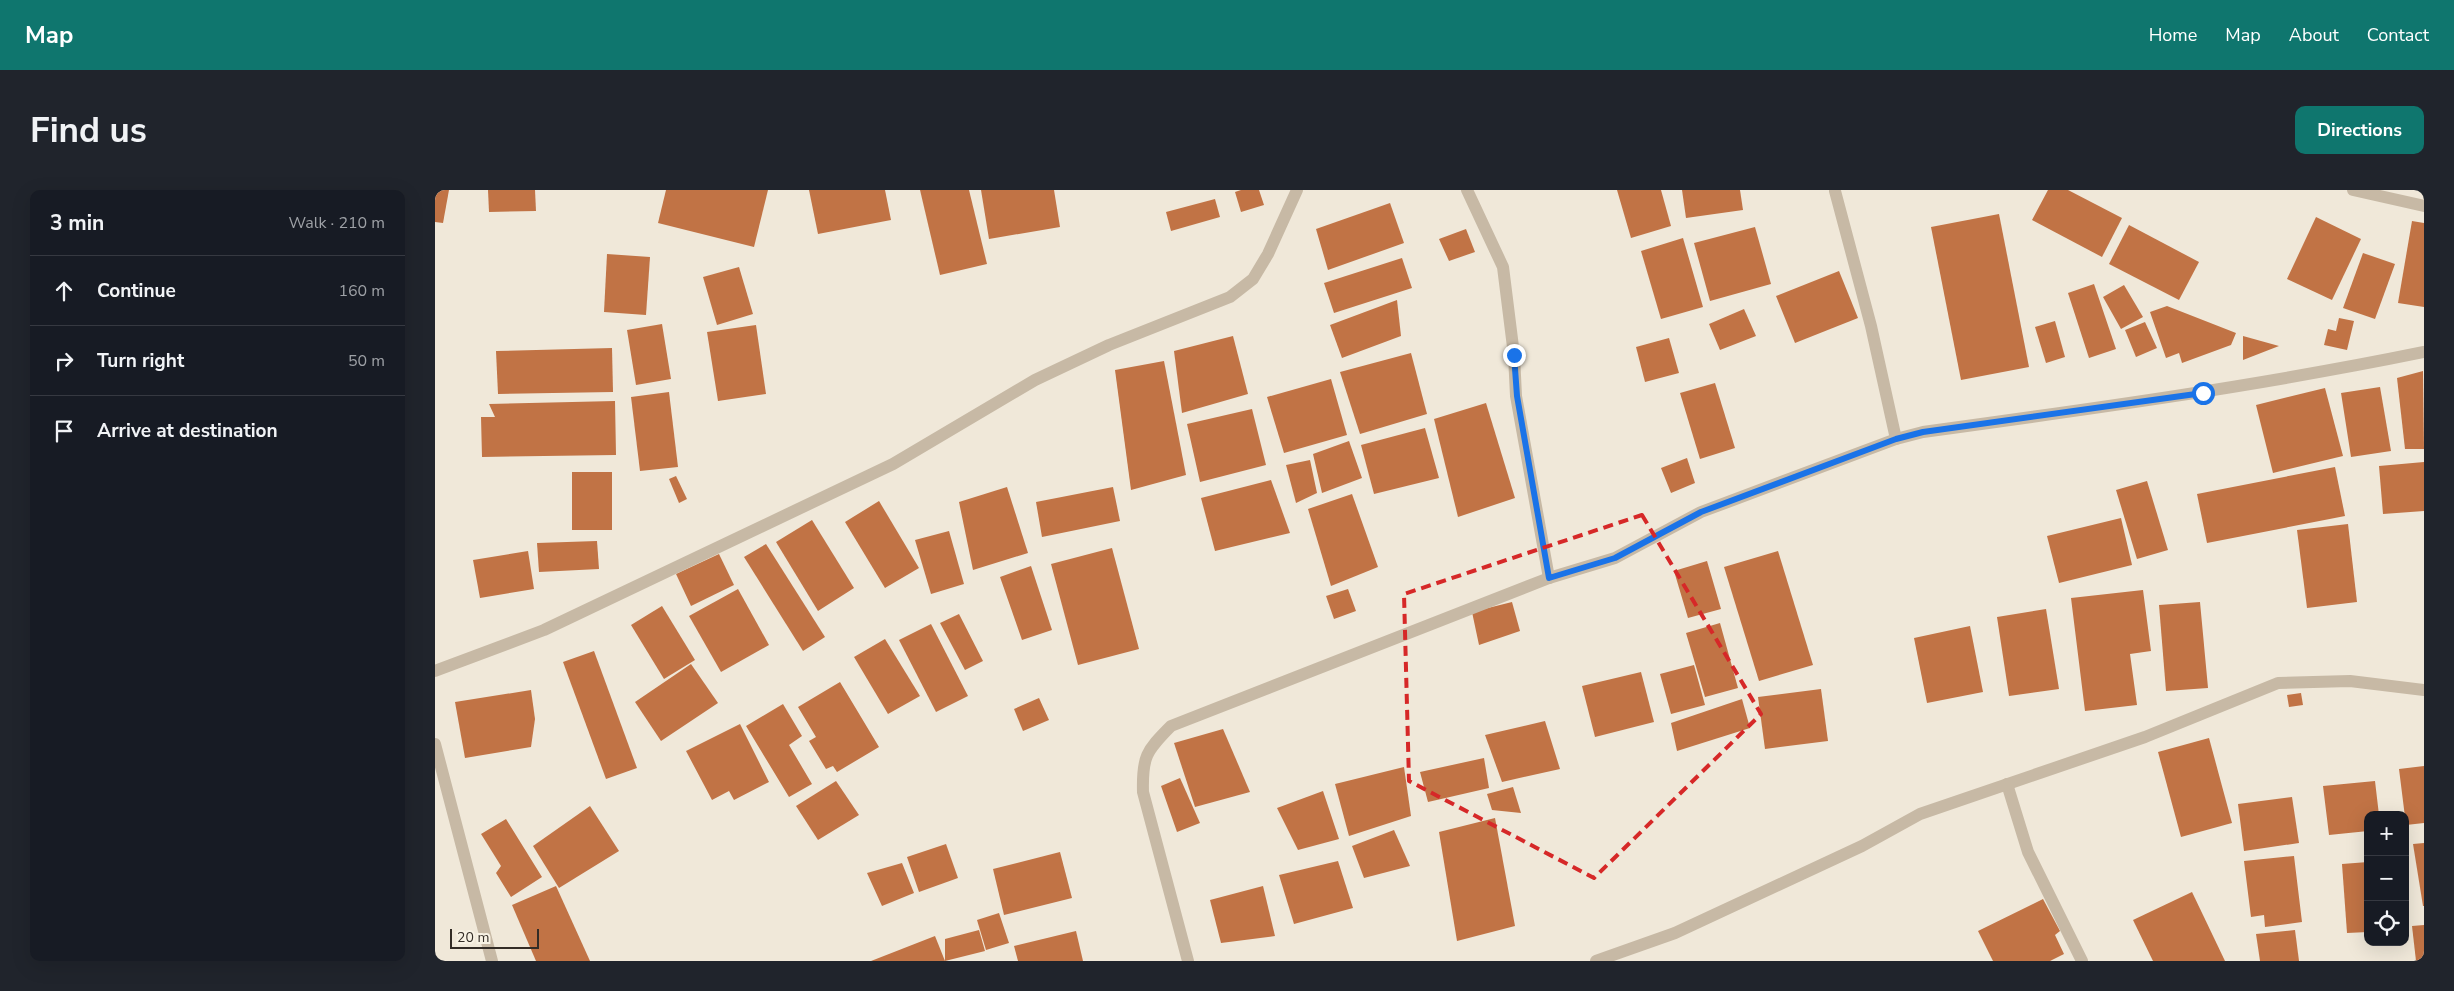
<!DOCTYPE html>
<html lang="en">
<head>
<meta charset="utf-8">
<style>
  body { margin:0; font-family:"Nunito Sans",sans-serif; background:#20242c; color:#f1f3f6 }
  .controls { position:absolute; right:15px; bottom:15px; display:grid; overflow:hidden; border-radius:10px; box-shadow:0 5px 20px #0002 }
  .controls button { width:45px; height:45px; display:grid; place-items:center; padding:0; border:0; border-bottom:1px solid #363941; background:#171b24; color:#f1f3f6; font:25px sans-serif }
  .scale { position:absolute; left:15px; bottom:12px; width:89px; box-sizing:border-box; padding-left:5px; border:2px solid #332c26; border-top:0; font-size:14px; line-height:18px; white-space:nowrap; color:#332c26; -webkit-text-stroke:4px #f8f2e4; paint-order:stroke }
  .stop { position:absolute; width:15px; height:15px; margin:-11px; border:4px solid #1a73e8; border-radius:50%; background:#fff }
  .stop.end { background:#1a73e8; border-color:#fff; box-shadow:0 1px 5px #0008 }
  .list { margin:0; padding:0; list-style:none }
  h2 { display:flex; justify-content:space-between; align-items:center; height:65px; margin:0; padding:0 20px; font-size:21px }
  h2 small { font-size:16px; font-weight:400; color:#9ea1a6 }
  .list li { display:grid; grid-template-columns:32px 1fr auto; gap:15px; align-items:center; box-sizing:border-box; height:70px; padding:0 20px; border-top:1px solid #363941 }
  .list b { display:block; font-size:19px; white-space:nowrap }
  .list em { font-size:16px; font-style:normal; color:#9ea1a6 }
  .icon { flex:none; width:28px; height:28px; fill:none; stroke:currentColor; stroke-width:2; stroke-linecap:round; stroke-linejoin:round }
  .map { position:relative; flex:none; width:1989px; height:771px; overflow:hidden; border-radius:10px }
  header { display:flex; align-items:center; gap:30px; box-sizing:border-box; height:70px; padding:0 25px; background:#0f766e; color:#fff }
  header strong { font-size:24px }
  nav { display:flex; gap:28px; margin-inline-start:auto; font-size:18px }
  .intro { display:flex; align-items:center; justify-content:space-between; box-sizing:border-box; height:120px; padding:0 30px }
  h1 { margin:0; font-size:35px }
  .button { padding:12px 22px; border-radius:10px; background:#0f766e; color:#fff; font-size:18px; font-weight:700 }
  main { display:flex; gap:30px; padding:0 30px }
  aside { flex:1; background:#171b24; border-radius:10px; box-shadow:0 5px 20px #0002 }
  .map>svg:first-child { display:block }
</style>
</head>
<body>
<header>
<strong>Map</strong>
<nav><a>Home</a><a>Map</a><a>About</a><a>Contact</a></nav>
</header>
<div class="intro"><h1>Find us</h1><a class="button">Directions</a></div>
<main>
<aside>
<h2>3 min<small>Walk · 210 m</small></h2>
<ul class="list">
<li><svg class="icon" aria-label="ahead" viewBox="0 0 24 24"><path d="M12 20V5M6 11l6-6 6 6"/></svg><div><b>Continue</b></div><em>160 m</em></li>
<li><svg class="icon" aria-label="right" viewBox="0 0 24 24"><path d="M7 20v-9h11M14 6l5 5-5 5"/></svg><div><b>Turn right</b></div><em>50 m</em></li>
<li><svg class="icon" aria-label="arrive" viewBox="0 0 24 24"><path d="M6 21V4h12l-3 4 3 4H6"/></svg><div><b>Arrive at destination</b></div></li>
</ul>
</aside>
<div class="map">
<svg width="1989" height="771" viewBox="0 0 1989 771">
  <rect width="100%" height="100%" fill="#f0e8d9"/>
  <g fill="#c17345">
    <path d="M 0,0 L 14,0 L 8,33 L 0,32 Z"/>
    <path d="M 53,0 L 100,0 L 101,21 L 54,22 Z"/>
    <path d="M 231,0 L 333,0 L 319,57 L 223,33 Z"/>
    <path d="M 374,0 L 450,0 L 456,30 L 383,44 Z"/>
    <path d="M 485,0 L 534,0 L 552,74 L 505,85 Z"/>
    <path d="M 546,0 L 619,0 L 625,37 L 554,49 Z"/>
    <path d="M 806,0 L 824,0 L 829,15 L 806,22 L 800,2 Z"/>
    <path d="M 1182,0 L 1226,0 L 1236,36 L 1196,48 Z"/>
    <path d="M 1247,0 L 1305,0 L 1308,20 L 1251,28 Z"/>
    <path d="M 1613,0 L 1633,0 L 1687,28 L 1667,67 L 1597,30 Z"/>
    <path d="M 780,9 L 785,27 L 736,41 L 731,22 Z"/>
    <path d="M 955,13 L 969,53 L 893,80 L 881,39 Z"/>
    <path d="M 1564,24 L 1594,177 L 1526,190 L 1496,37 Z"/>
    <path d="M 1881,27 L 1926,49 L 1897,110 L 1852,89 Z"/>
    <path d="M 1977,31 L 1989,33 L 1989,117 L 1963,113 Z"/>
    <path d="M 1694,35 L 1764,72 L 1744,110 L 1674,74 Z"/>
    <path d="M 1320,37 L 1336,94 L 1275,111 L 1259,53 Z"/>
    <path d="M 1031,39 L 1040,62 L 1014,71 L 1004,49 Z"/>
    <path d="M 1248,48 L 1268,117 L 1226,129 L 1206,61 Z"/>
    <path d="M 1928,63 L 1960,74 L 1940,129 L 1908,118 Z"/>
    <path d="M 172,64 L 215,67 L 211,125 L 169,122 Z"/>
    <path d="M 967,68 L 977,98 L 899,123 L 889,93 Z"/>
    <path d="M 304,77 L 318,124 L 282,135 L 268,87 Z"/>
    <path d="M 1404,81 L 1423,128 L 1360,153 L 1341,106 Z"/>
    <path d="M 1659,94 L 1681,159 L 1654,168 L 1633,103 Z"/>
    <path d="M 1689,95 L 1708,127 L 1686,139 L 1668,107 Z"/>
    <path d="M 962,110 L 966,146 L 907,168 L 895,135 Z"/>
    <path d="M 1732,116 L 1801,143 L 1796,155 L 1747,173 L 1744,163 L 1731,168 L 1715,122 Z"/>
    <path d="M 1309,119 L 1321,146 L 1285,160 L 1274,134 Z"/>
    <path d="M 1904,128 L 1919,131 L 1912,160 L 1889,155 L 1893,139 L 1901,141 Z"/>
    <path d="M 1620,131 L 1630,167 L 1611,173 L 1600,137 Z"/>
    <path d="M 1710,132 L 1722,158 L 1701,167 L 1690,140 Z"/>
    <path d="M 227,134 L 236,189 L 201,195 L 192,140 Z"/>
    <path d="M 321,135 L 331,204 L 283,211 L 272,142 Z"/>
    <path d="M 798,146 L 813,204 L 747,223 L 739,161 Z"/>
    <path d="M 1808,146 L 1844,156 L 1808,170 Z"/>
    <path d="M 1234,148 L 1244,183 L 1210,192 L 1201,157 Z"/>
    <path d="M 177,158 L 178,202 L 63,204 L 61,161 Z"/>
    <path d="M 976,163 L 992,224 L 925,244 L 905,182 Z"/>
    <path d="M 729,171 L 751,285 L 696,300 L 680,180 Z"/>
    <path d="M 1988,181 L 1989,259 L 1970,259 L 1962,188 Z"/>
    <path d="M 896,189 L 912,245 L 849,263 L 832,207 Z"/>
    <path d="M 1280,193 L 1300,258 L 1265,269 L 1245,203 Z"/>
    <path d="M 1945,197 L 1956,261 L 1916,267 L 1906,203 Z"/>
    <path d="M 1890,198 L 1908,266 L 1838,283 L 1821,215 Z"/>
    <path d="M 234,202 L 243,277 L 205,281 L 196,207 Z"/>
    <path d="M 180,211 L 181,265 L 47,267 L 46,227 L 60,227 L 54,214 Z"/>
    <path d="M 1051,213 L 1080,308 L 1023,327 L 999,229 Z"/>
    <path d="M 817,219 L 831,275 L 765,292 L 752,234 Z"/>
    <path d="M 990,238 L 1004,288 L 939,304 L 926,255 Z"/>
    <path d="M 914,251 L 927,288 L 887,303 L 878,264 Z"/>
    <path d="M 1252,268 L 1260,293 L 1236,303 L 1226,278 Z"/>
    <path d="M 875,270 L 882,303 L 861,313 L 851,275 Z"/>
    <path d="M 1989,272 L 1989,321 L 1948,324 L 1944,276 Z"/>
    <path d="M 1900,277 L 1910,326 L 1772,353 L 1762,304 Z"/>
    <rect x="137" y="282" width="40" height="58"/>
    <path d="M 241,286 L 252,309 L 244,313 L 234,289 Z"/>
    <path d="M 836,290 L 855,343 L 780,361 L 766,308 Z"/>
    <path d="M 1712,291 L 1733,360 L 1702,369 L 1681,300 Z"/>
    <path d="M 572,297 L 593,363 L 538,380 L 524,312 Z"/>
    <path d="M 678,297 L 685,331 L 607,347 L 601,312 Z"/>
    <path d="M 917,304 L 943,377 L 896,396 L 873,319 Z"/>
    <path d="M 444,311 L 484,378 L 450,398 L 410,332 Z"/>
    <path d="M 1686,328 L 1697,375 L 1624,393 L 1612,346 Z"/>
    <path d="M 377,330 L 419,398 L 383,421 L 341,352 Z"/>
    <path d="M 1913,334 L 1922,412 L 1872,418 L 1862,340 Z"/>
    <path d="M 514,341 L 529,394 L 496,404 L 480,350 Z"/>
    <path d="M 162,351 L 164,379 L 104,382 L 102,353 Z"/>
    <path d="M 331,354 L 390,447 L 368,461 L 309,367 Z"/>
    <path d="M 677,358 L 704,459 L 643,475 L 616,374 Z"/>
    <path d="M 93,361 L 99,399 L 45,408 L 38,370 Z"/>
    <path d="M 1343,361 L 1378,475 L 1324,491 L 1289,377 Z"/>
    <path d="M 284,364 L 299,395 L 256,416 L 241,384 Z"/>
    <path d="M 1272,371 L 1286,419 L 1253,428 L 1239,381 Z"/>
    <path d="M 596,376 L 617,440 L 587,450 L 565,387 Z"/>
    <path d="M 303,399 L 334,455 L 286,482 L 254,426 Z"/>
    <path d="M 913,399 L 921,421 L 899,429 L 891,406 Z"/>
    <path d="M 1708,400 L 1716,461 L 1695,464 L 1702,515 L 1650,521 L 1636,408 Z"/>
    <path d="M 1077,412 L 1085,441 L 1044,455 L 1037,422 Z"/>
    <path d="M 1765,412 L 1773,498 L 1731,501 L 1724,415 Z"/>
    <path d="M 227,416 L 260,470 L 229,489 L 196,435 Z"/>
    <path d="M 1611,419 L 1624,499 L 1574,506 L 1562,427 Z"/>
    <path d="M 524,424 L 548,471 L 530,480 L 505,433 Z"/>
    <path d="M 1285,433 L 1303,498 L 1270,507 L 1251,443 Z"/>
    <path d="M 496,434 L 533,506 L 501,522 L 464,450 Z"/>
    <path d="M 1535,436 L 1548,502 L 1492,513 L 1479,448 Z"/>
    <path d="M 450,449 L 485,506 L 453,524 L 419,467 Z"/>
    <path d="M 159,461 L 202,578 L 171,589 L 128,472 Z"/>
    <path d="M 256,474 L 283,513 L 226,551 L 200,512 Z"/>
    <path d="M 1259,475 L 1270,515 L 1236,524 L 1225,484 Z"/>
    <path d="M 1206,482 L 1219,532 L 1160,547 L 1147,496 Z"/>
    <path d="M 405,492 L 444,557 L 402,582 L 398,576 L 391,579 L 374,551 L 381,547 L 363,517 Z"/>
    <path d="M 1386,499 L 1393,551 L 1330,559 L 1323,507 Z"/>
    <path d="M 96,500 L 100,529 L 96,557 L 30,568 L 20,512 Z"/>
    <path d="M 1866,503 L 1868,515 L 1854,517 L 1852,505 Z"/>
    <path d="M 604,508 L 614,530 L 588,541 L 579,519 Z"/>
    <path d="M 1307,509 L 1315,538 L 1242,561 L 1236,533 Z"/>
    <path d="M 348,514 L 367,546 L 354,555 L 377,594 L 354,607 L 311,536 Z"/>
    <path d="M 1110,531 L 1125,579 L 1067,592 L 1050,545 Z"/>
    <path d="M 305,534 L 334,592 L 299,610 L 294,601 L 277,610 L 251,561 Z"/>
    <path d="M 788,539 L 815,602 L 760,617 L 739,553 Z"/>
    <path d="M 1774,548 L 1797,633 L 1746,647 L 1723,562 Z"/>
    <path d="M 1049,568 L 1054,598 L 993,612 L 985,582 Z"/>
    <path d="M 1989,576 L 1989,633 L 1971,635 L 1964,579 Z"/>
    <path d="M 969,577 L 976,626 L 914,646 L 900,594 Z"/>
    <path d="M 745,588 L 765,633 L 742,642 L 726,596 Z"/>
    <path d="M 401,591 L 424,625 L 383,650 L 361,616 Z"/>
    <path d="M 1940,591 L 1944,625 L 1933,625 L 1933,641 L 1894,645 L 1888,596 Z"/>
    <path d="M 1078,597 L 1086,623 L 1057,620 L 1052,604 Z"/>
    <path d="M 888,601 L 904,649 L 863,660 L 842,618 Z"/>
    <path d="M 1857,607 L 1864,653 L 1809,661 L 1803,614 Z"/>
    <path d="M 155,616 L 184,661 L 124,698 L 98,656 Z"/>
    <path d="M 1060,628 L 1080,736 L 1022,751 L 1004,642 Z"/>
    <path d="M 71,629 L 107,687 L 76,707 L 61,683 L 66,676 L 46,644 Z"/>
    <path d="M 959,640 L 975,676 L 929,688 L 917,656 Z"/>
    <path d="M 1989,653 L 1989,716 L 1988,716 L 1978,654 Z"/>
    <path d="M 511,654 L 523,688 L 484,702 L 472,667 Z"/>
    <path d="M 625,662 L 637,708 L 569,725 L 558,679 Z"/>
    <path d="M 1859,666 L 1867,732 L 1830,737 L 1829,725 L 1816,727 L 1809,671 Z"/>
    <path d="M 903,671 L 918,718 L 859,734 L 844,685 Z"/>
    <path d="M 1933,672 L 1933,742 L 1912,743 L 1907,674 Z"/>
    <path d="M 467,673 L 479,703 L 447,716 L 432,683 Z"/>
    <path d="M 121,696 L 155,771 L 101,771 L 77,715 Z"/>
    <path d="M 828,696 L 840,746 L 786,753 L 775,710 Z"/>
    <path d="M 1757,702 L 1790,771 L 1718,771 L 1698,730 Z"/>
    <path d="M 1608,709 L 1625,741 L 1620,745 L 1629,764 L 1615,771 L 1558,771 L 1543,741 Z"/>
    <path d="M 564,723 L 574,753 L 551,760 L 542,730 Z"/>
    <path d="M 1989,735 L 1989,771 L 1981,771 L 1977,736 Z"/>
    <path d="M 544,740 L 550,761 L 510,771 L 510,749 Z"/>
    <path d="M 1860,740 L 1864,771 L 1825,771 L 1821,744 Z"/>
    <path d="M 641,741 L 648,771 L 583,771 L 579,756 Z"/>
    <path d="M 500,746 L 510,771 L 436,771 Z"/>
  </g>
  <g fill="none" stroke-linecap="round" stroke-linejoin="round">
    <g stroke="#c7b9a5" stroke-width="12">
      <path d="M 1032,0 L 1068,77 L 1079,165 L 1081,206 L 1114,388"/>
      <path d="M 1918,0 L 1989,16"/>
      <path d="M 1400,1 L 1436,136 L 1461,249"/>
      <path d="M 0,481 L 109,440 L 458,274 L 600,190 L 674,155 L 795,107 L 818,89 L 833,64 L 862,0"/>
      <path d="M 0,554 L 57,771"/>
      <path d="M 1572,594 L 1593,662 L 1647,771"/>
      <path d="M 753,771 L 708,602 C 707,567 711,561 736,536 L 1114,388 L 1180,368 L 1266,322 L 1461,249 L 1488,242 C 1656,219 1823,196 1989,162"/>
      <path d="M 1161,771 L 1240,743 L 1427,656 L 1485,624 L 1710,547 L 1843,493 L 1915,491 L 1989,500"/>
    </g>
  </g>
  <g fill="none" stroke-linecap="round" stroke-linejoin="round">
    <path stroke="#1a73e8" stroke-width="6" d="M 1079,165 L 1082,206 L 1114,388 L 1180,368 L 1266,322 L 1461,249 L 1488,242 L 1768,203"/>
  </g>
  <path fill="none" stroke="#d62828" stroke-width="4" stroke-dasharray="10 6" stroke-linejoin="round" d="M 1207,325 L 1326,524 L 1159,688 L 974,591 L 969,404 Z"/>
</svg>
<div class="controls">
<button>+</button>
<button>−</button>
<button><svg class="icon" aria-label="locate" viewBox="0 0 24 24"><circle cx="12" cy="12" r="6"/><path d="M12 2v4M12 18v4M2 12h4M18 12h4"/></svg></button>
</div>
<div class="scale">20 m</div>
<div class="stop" style="left:1768px;top:203px"></div>
<div class="stop end" style="left:1079px;top:165px"></div>
</div>
</main>
</body>
</html>
